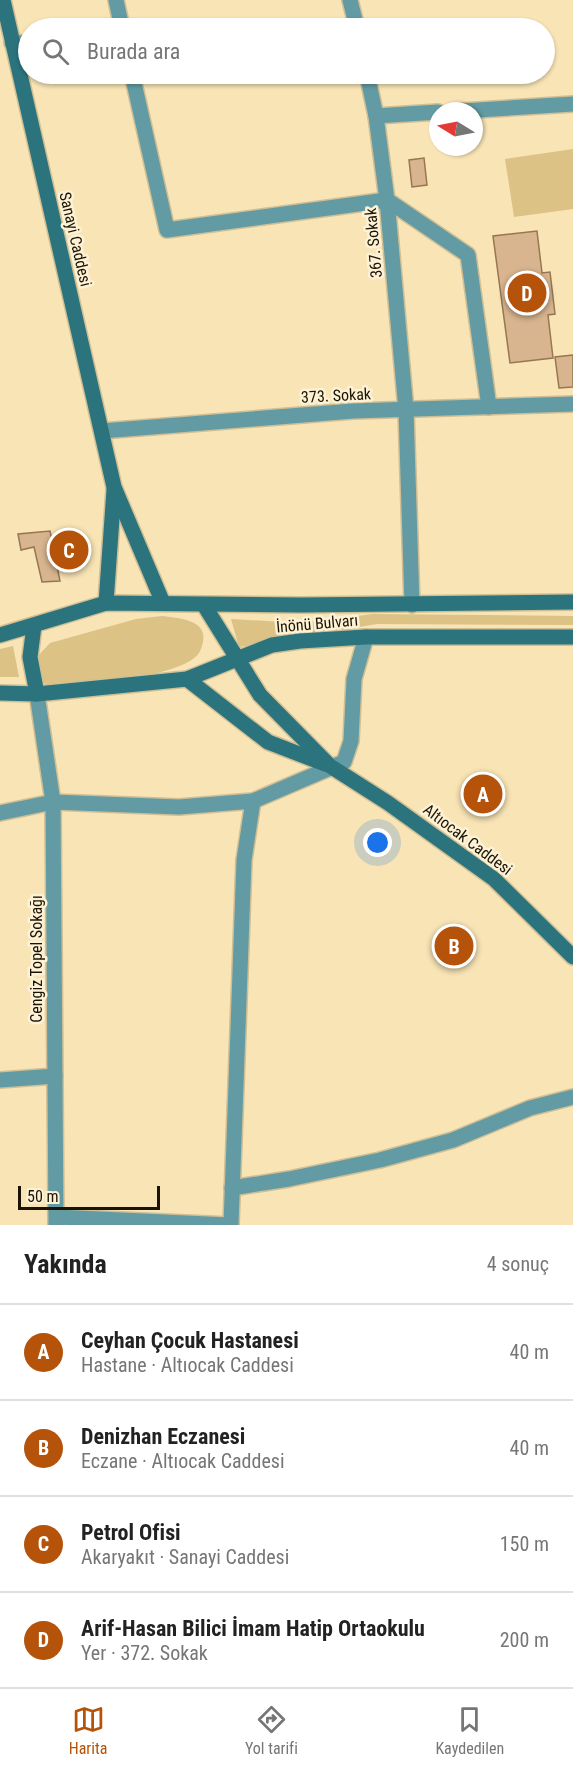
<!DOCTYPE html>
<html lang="tr">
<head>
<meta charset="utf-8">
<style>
  body { margin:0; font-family:"Roboto Condensed",sans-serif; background:#f6f6f6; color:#222 }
  .compass { position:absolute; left:429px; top:102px; width:54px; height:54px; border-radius:50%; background:#fff; box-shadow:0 2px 4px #0004; rotate:280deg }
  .scale { position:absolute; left:18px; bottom:15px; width:142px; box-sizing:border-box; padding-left:6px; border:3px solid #1b1404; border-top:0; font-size:16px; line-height:21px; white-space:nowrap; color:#1b1404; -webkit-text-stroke:4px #fef2d6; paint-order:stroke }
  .you { position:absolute; left:378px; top:843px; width:21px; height:21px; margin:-15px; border:4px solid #fff; border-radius:50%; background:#1a73e8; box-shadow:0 0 0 9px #1a73e833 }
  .badge { display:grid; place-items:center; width:39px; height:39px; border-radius:50%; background:#b45309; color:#fff; font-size:20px; font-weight:700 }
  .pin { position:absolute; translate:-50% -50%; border:3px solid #fff; box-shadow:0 2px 6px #0006 }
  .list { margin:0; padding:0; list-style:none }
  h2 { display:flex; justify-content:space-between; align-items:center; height:78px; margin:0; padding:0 24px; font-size:26px }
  h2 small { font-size:20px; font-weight:400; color:#767676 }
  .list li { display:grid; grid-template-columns:39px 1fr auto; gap:18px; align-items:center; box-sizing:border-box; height:96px; padding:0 24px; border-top:2px solid #e0e0e0 }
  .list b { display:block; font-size:22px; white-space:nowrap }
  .list p { margin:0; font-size:20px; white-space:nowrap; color:#767676 }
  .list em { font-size:20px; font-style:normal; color:#767676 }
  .icon { flex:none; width:33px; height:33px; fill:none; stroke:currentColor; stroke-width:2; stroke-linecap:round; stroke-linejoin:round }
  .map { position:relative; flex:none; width:573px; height:1225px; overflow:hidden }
  .search { position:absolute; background:#fff; box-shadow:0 2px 4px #0004; left:18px; right:18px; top:18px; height:66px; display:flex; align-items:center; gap:15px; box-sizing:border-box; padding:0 21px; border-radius:33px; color:#767676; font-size:22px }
  .sheet { height:462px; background:#fff }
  nav { display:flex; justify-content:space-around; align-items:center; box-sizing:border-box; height:84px; border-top:2px solid #e0e0e0; background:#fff; font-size:16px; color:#767676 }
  nav a { display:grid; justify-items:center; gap:3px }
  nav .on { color:#b45309 }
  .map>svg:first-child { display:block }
</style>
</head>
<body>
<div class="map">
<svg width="573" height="1225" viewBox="0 0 573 1225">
  <rect width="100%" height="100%" fill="#f8e4b5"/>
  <g fill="#dcc284">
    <path d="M 573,149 L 573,209 L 514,217 L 505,159 Z"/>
    <path d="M 373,614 L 573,616 L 573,625 L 377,624 L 239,647 L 231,619 L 301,623 Z"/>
    <path d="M 162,616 C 177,618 208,619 203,642 C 201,649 200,654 194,658 C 177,674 78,691 54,687 C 48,687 43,682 38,678 L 37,657 L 50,643 L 136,619 Z"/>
    <path d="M 13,646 L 19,677 L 0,677 L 0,649 Z"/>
  </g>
  <g fill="#d8b58f" stroke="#977652" stroke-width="1.5">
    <path d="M 424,158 L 427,185 L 412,187 L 409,160 Z"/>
    <path d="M 537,231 L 542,273 L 550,272 L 555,314 L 548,315 L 553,358 L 510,363 L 493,236 Z"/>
    <path d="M 573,355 L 573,387 L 559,388 L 555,357 Z"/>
    <path d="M 50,531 L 60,581 L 42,582 L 34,547 L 21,550 L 18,534 Z"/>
  </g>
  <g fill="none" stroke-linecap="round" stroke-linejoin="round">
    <g stroke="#d0bf95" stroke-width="18">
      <g id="street">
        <path d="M 116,0 L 122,28"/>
        <path d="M 350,0 L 357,28"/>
        <path d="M 12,43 L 28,43"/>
        <path d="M 132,74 L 167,230 L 387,200 L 468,255 L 489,407"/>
        <path d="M 367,74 L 376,116 L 387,200 L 406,410 L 412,605"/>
        <path d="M 462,111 L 573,104"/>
        <path d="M 376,116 L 438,112"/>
        <path d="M 102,431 L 353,411 L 573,404"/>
        <path d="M 37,694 L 53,802 L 56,1225"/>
        <path d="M 0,813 L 53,802 L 179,807 L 253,801 L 344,762 L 351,741 L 354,679 L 366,637"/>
        <path d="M 0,1080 L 55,1076"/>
        <path d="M 232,1188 L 289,1179 L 380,1160 L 453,1140 L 530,1108 L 573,1097"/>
        <path d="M 57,1217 L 229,1225"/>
        <path d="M 231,1225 L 244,860 L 253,801"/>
      </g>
    </g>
    <g stroke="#d0bf95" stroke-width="18">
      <g id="secondary">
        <path d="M 3,0 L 114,487 L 163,603"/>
        <path d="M 106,603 L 114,490"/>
        <path d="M 204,605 L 260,695 L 330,766 L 388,803 L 494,879 L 573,957"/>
        <path d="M 34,626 L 30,657 L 37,694"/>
        <path d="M 0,635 L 106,603 L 301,605 L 573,602"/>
        <path d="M 187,679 L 268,742 L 325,764"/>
        <path d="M 0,693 L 37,694 L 187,679 L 272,645 L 300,641 L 366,637 L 573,637"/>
      </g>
    </g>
    <use href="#street" stroke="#639ba4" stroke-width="15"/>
    <use href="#secondary" stroke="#2b747e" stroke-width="15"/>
  </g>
  <g text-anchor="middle" stroke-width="5" stroke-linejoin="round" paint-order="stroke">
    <g font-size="16" fill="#1b1404" stroke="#fef2d6">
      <text transform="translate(76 239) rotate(77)" y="6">Sanayi Caddesi</text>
      <text transform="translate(373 243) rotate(-95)" y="6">367. Sokak</text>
      <text transform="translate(336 395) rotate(-3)" y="6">373. Sokak</text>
      <text transform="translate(317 623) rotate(-5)" y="6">İnönü Bulvarı</text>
      <text transform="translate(468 839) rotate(37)" y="6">Altıocak Caddesi</text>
      <text transform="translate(36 959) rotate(-90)" y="6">Cengiz Topel Sokağı</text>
    </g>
  </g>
</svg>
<svg class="compass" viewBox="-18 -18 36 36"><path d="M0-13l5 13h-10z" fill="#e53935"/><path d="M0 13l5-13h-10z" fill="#767676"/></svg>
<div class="scale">50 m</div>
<div class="you"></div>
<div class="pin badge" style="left:483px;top:794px">A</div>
<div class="pin badge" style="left:454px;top:946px">B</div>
<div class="pin badge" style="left:69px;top:550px">C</div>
<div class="pin badge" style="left:527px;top:293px">D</div>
<div class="search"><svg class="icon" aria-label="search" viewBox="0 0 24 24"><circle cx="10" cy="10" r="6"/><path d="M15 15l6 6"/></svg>Burada ara</div>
</div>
<section class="sheet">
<h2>Yakında<small>4 sonuç</small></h2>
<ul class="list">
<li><span class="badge">A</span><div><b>Ceyhan Çocuk Hastanesi</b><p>Hastane · Altıocak Caddesi</p></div><em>40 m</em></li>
<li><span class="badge">B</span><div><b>Denizhan Eczanesi</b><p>Eczane · Altıocak Caddesi</p></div><em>40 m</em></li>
<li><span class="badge">C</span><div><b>Petrol Ofisi</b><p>Akaryakıt · Sanayi Caddesi</p></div><em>150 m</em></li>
<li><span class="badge">D</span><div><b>Arif-Hasan Bilici İmam Hatip Ortaokulu</b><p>Yer · 372. Sokak</p></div><em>200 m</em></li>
</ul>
</section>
<nav>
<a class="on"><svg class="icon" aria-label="map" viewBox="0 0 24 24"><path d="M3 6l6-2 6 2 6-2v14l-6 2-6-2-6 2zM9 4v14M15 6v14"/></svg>Harita</a>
<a><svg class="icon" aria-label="directions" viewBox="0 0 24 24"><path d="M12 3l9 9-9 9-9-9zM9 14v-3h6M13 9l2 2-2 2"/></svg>Yol tarifi</a>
<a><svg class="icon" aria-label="saved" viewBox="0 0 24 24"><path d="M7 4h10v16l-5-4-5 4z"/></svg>Kaydedilen</a>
</nav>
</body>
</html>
